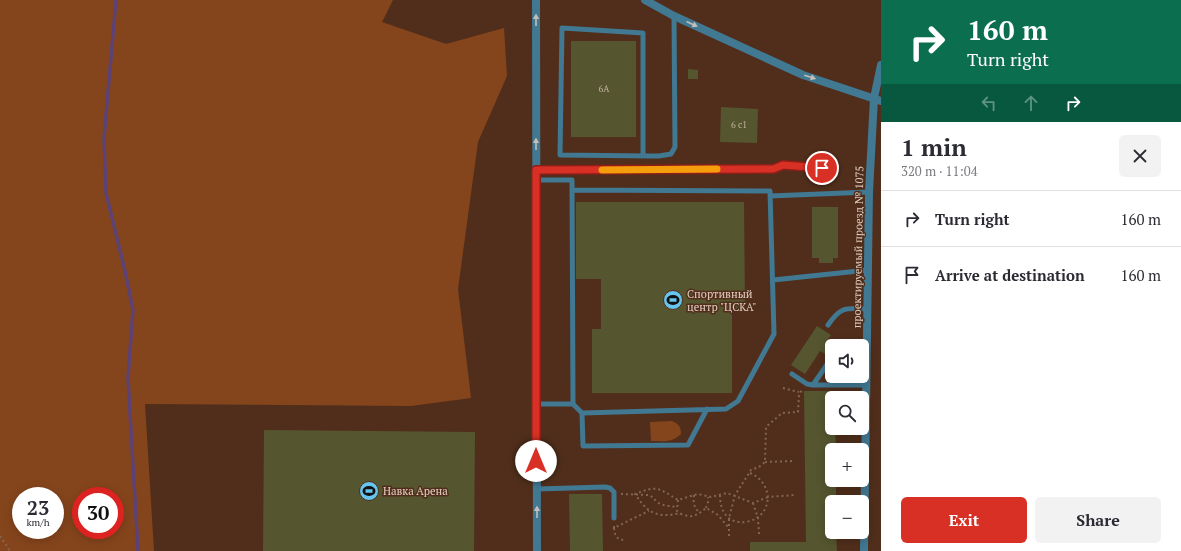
<!DOCTYPE html>
<html lang="en">
<head>
<meta charset="utf-8">
<style>
	:root { --surface:#fff; --page:#f2f2f3; --text:#2b2b33; --muted:#7c7c81; --line:#e1e1e2; --accent:#d93025 }
	body { margin:0; font-family:"PT Serif",serif; background:var(--page); color:var(--text); height:100vh; display:flex; flex-direction:column; font-size:15px; white-space:nowrap }
	* { box-sizing:border-box; margin:0 }
	p { font-size:13px; color:var(--muted) }
	.icon { flex:none; width:22px; height:22px; fill:none; stroke:currentColor; stroke-width:2; stroke-linecap:round; stroke-linejoin:round }
	.map { position:relative; flex:1; overflow:hidden }
	.details { display:flex; flex-direction:column; background:var(--surface); width:300px }
	.details>* { flex:none }
	.guide { background:#0b6e4f; color:#fff; overflow:hidden }
	.tools { position:absolute; left:825px; top:339px; display:grid; gap:8px }
	.tools a { display:grid; place-items:center; width:44px; height:44px; border-radius:6px; background:var(--surface); box-shadow:0 2px 10px #0003; font-size:20px }
	.speed { position:absolute; left:12px; top:487px; display:flex; gap:8px; font-size:20px; font-weight:700; text-align:center }
	.speed>* { display:grid; place-content:center; width:52px; height:52px; border-radius:50%; background:var(--surface); box-shadow:0 2px 10px #0003; line-height:1 }
	.speed small { font-size:10px; font-weight:400 }
	.speed .limit { border:6px solid #d22; background:#fff; color:#111 }
	.pin { position:absolute; display:grid; place-items:center; width:34px; height:34px; color:#fff; margin:-17px; border:2px solid #fff; border-radius:50%; box-shadow:0 1px 4px #0007 }
	.me { position:absolute; width:44px; margin:-22px; rotate:0deg; stroke-linejoin:round; filter:drop-shadow(0 0 3px #0008) }
	.turn { display:flex; align-items:center; gap:14px; height:84px; padding:0 20px; font-size:18px }
	.turn .icon { width:52px; height:52px; stroke-width:2.5 }
	.turn b { display:block; font-size:28px; line-height:34px }
	.lanes { display:flex; align-items:center; height:38px; padding:0 20px; background:#0003; justify-content:center; gap:20px; direction:ltr }
	.lanes .off { opacity:.35 }
	.round { display:grid; place-items:center; flex:none; width:42px; height:42px; border-radius:6px; background:var(--page) }
	.overview { display:flex; align-items:center; justify-content:space-between; height:68px; padding:0 20px }
	h1 { font-size:24px; font-weight:700; line-height:30px }
	.button { display:flex; gap:8px; margin-top:auto; padding:8px 20px }
	.button a { flex:1; height:46px; border-radius:6px; background:var(--accent); color:#fff; font-size:16px; font-weight:700; line-height:46px; text-align:center }
	.button a+a { background:var(--page); color:var(--text) }
	ul { padding:0; list-style:none }
	li { display:flex; align-items:center; gap:12px; height:56px; padding:0 20px; border-top:1px solid var(--line) }
	li div { flex:1 }
	li b { display:block; font-size:15px }
	li em { font-style:normal }
	main { display:flex; flex:1; min-height:0 }
	.map>svg:first-child { display:block }
	.green { fill:#85451c; fill-rule:evenodd }
	.lines { fill:none; stroke-linecap:round; stroke-linejoin:round }
	.stream { stroke:#5d4276; stroke-width:3.5 }
	.building { fill:#55562f }
	.path { stroke:#836554; stroke-width:2; stroke-dasharray:2 3; stroke-linecap:butt }
	.service { stroke:#417892; stroke-width:5 }
	.minor { stroke:#417892; stroke-width:8 }
	.oneway { fill:#c3beb9 }
	.route-casing { stroke:#8d1f18; stroke-width:10 }
	.route { stroke:#d93025; stroke-width:7 }
	.slow { stroke:#f59e0b; stroke-width:7 }
	.labels { text-anchor:middle; stroke-width:3; stroke-linejoin:round; paint-order:stroke }
	.number-label { font-size:9px; fill:#c0b19e }
	.street-label { font-size:11px; fill:#e4cfc3; stroke:#502e1b }
	.poi-label { font-size:11px; fill:#e4cfc3; stroke:#502e1b; text-anchor:start }
</style>
</head>
<body>
<main>
<div class="map">
<svg width="881" height="551" viewBox="0 0 881 551">
	<rect width="100%" height="100%" fill="#502e1b"/>
	<path class="green" d="M0,0H393L382,22L446,44L504,28L507,76L478,142L458,289L471,398L411,406L145,404L154,551H0ZM21,496H55V530H21ZM81,496H115V530H81Z
		M672,421C679,424 681,427 681,434C672,443 663,441 651,441L650,422Z"/>
	<g class="lines">
		<path class="stream" d="M116,0L104,138L106,193L125,271L133,310L128,378L138,551"/>
	</g>
	<path class="building" d="M571,41H636V137H571Z
		M688,69L698,70V79H688Z
		M721,107L758,109L757,143L720,142Z
		M576,202H744L745,309L732,310V393H592V329H601V279H576Z
		M812,207H838V258H833V263H819V258H812Z
		M817,326L831,335L828,339L837,344L836,346H832V352L829,356L820,351L805,374L791,365Z
		M804,391H832V428H835L836,450H832V480H836V502H832V532H836L837,551H750V542H806Z
		M264,430L475,432L474,551H263Z
		M569,494H602L603,551H570Z"/>
	<g class="lines">
		<path class="path" d="M783,388L799,392
			M765,462L795,461
			M750,473C761,478 766,485 768,497L795,495
			M621,494L649,495C653,497 654,499 657,502C662,506 670,506 677,507
			M694,495C693,503 694,508 700,513
			M720,495C720,511 727,524 746,522C760,519 767,511 768,497L753,503L727,493L711,497L698,494L694,495L678,500C658,488 658,485 635,494C644,507 651,516 668,515C672,515 677,513 681,514C681,514 686,515 687,516C695,517 700,513 706,508L718,515L729,528
			M678,500L677,511L681,514
			M753,503L758,518L759,534
			M706,508L708,502V497
			M614,526V528L632,519L649,511
			M614,528C615,537 617,540 626,540
			M0,536L10,551
			M729,536V518L735,495L751,470L759,467L765,462L766,427L782,413L798,412L799,395L802,390"/>
		<path class="service" d="M643,156V33L562,28L560,155L651,156H659L671,154L675,147L674,16
			M536,170L773,169L783,165L835,169
			M536,180H572L573,404H536
			M572,190L770,191L774,334L738,401L726,409L582,413L573,404
			M770,196L869,192
			M773,280L868,270
			M828,325C841,306 846,308 867,309
			M792,374L807,384L813,385H866
			M813,385L828,363
			M582,413L583,446L688,445L707,409
			M537,489L605,487L610,488L614,492V518"/>
		<path class="minor" d="M536,0L537,551
			M645,0L674,16L803,75L881,101
			M864,551L869,192L874,98L881,65"/>
	</g>
	<defs><path id="oneway-solid" d="M-6-.8H1V-3.2L6.5 0L1 3.2V.8H-6Z"/></defs>
	<g class="oneway">
		<use href="#oneway-solid" transform="translate(536 20) rotate(-90)"/>
		<use href="#oneway-solid" transform="translate(692 24) rotate(25)"/>
		<use href="#oneway-solid" transform="translate(810 77) rotate(18)"/>
		<use href="#oneway-solid" transform="translate(536 144) rotate(-90)"/>
		<use href="#oneway-solid" transform="translate(537 512) rotate(-90)"/>
	</g>
	<g class="lines">
		<defs>
			<path id="route" d="M536,461V170L773,169L783,165L822,168"/>
		</defs>
		<use href="#route" class="route-casing"/>
		<use href="#route" class="route"/>
		<path class="slow" d="M602,170L717,169"/>
	</g>
	<defs>
		<symbol id="stadium-disc" viewBox="-11 -11 22 22"><circle r="9.5" fill="#67c4ef" stroke="#502e1b"/><path d="M0-5a6.5 5 0 1 0 0 10a6.5 5 0 1 0 0-10ZM-3.5-1.8h7v3.6h-7Z" fill="#111"/></symbol>
	</defs>
	<g fill-rule="evenodd">
		<use href="#stadium-disc" x="662" y="289" width="22" height="22"/>
		<use href="#stadium-disc" x="358" y="480" width="22" height="22"/>
	</g>
	<g class="labels">
		<g class="number-label">
			<text x="604" y="92">6А</text>
			<text x="739" y="128">6 с1</text>
		</g>
		<g class="street-label">
			<text transform="translate(858 247) rotate(-89)" y="4">проектируемый проезд № 1075</text>
		</g>
		<g class="poi-label">
			<text x="687" y="298">Спортивный<tspan x="687" dy="13">центр "ЦСКА"</tspan></text>
			<text x="383" y="495">Навка Арена</text>
		</g>
	</g>
</svg>
<div class="tools">
<a><svg class="icon" aria-label="sound" viewBox="0 0 24 24"><path d="M4 9h4l5-4v14l-5-4H4zM17 9q2 3 0 6"/></svg></a>
<a><svg class="icon" aria-label="search" viewBox="0 0 24 24"><circle cx="10" cy="10" r="6"/><path d="M15 15l6 6"/></svg></a>
<a>+</a>
<a>−</a>
</div>
<div class="speed"><div>23<small>km/h</small></div><div class="limit">30</div></div>
<div class="pin" style="left:822px;top:168px;background:#d93025"><svg class="icon" aria-label="arrive" viewBox="0 0 24 24"><path d="M6 21V4h12l-3 4 3 4H6"/></svg></div>
<svg class="me" style="left:536px;top:461px" viewBox="-20 -20 40 40"><circle r="19" fill="#fff"/><path d="M0-13L10 11 0 6-10 11z" fill="#d93025"/></svg>
</div>
<section class="details">
<div class="guide">
<div class="turn"><svg class="icon" aria-label="right" viewBox="0 0 24 24"><path d="M7 20v-9h11M14 6l5 5-5 5"/></svg><div><b>160 m</b>Turn right</div></div>
<div class="lanes"><svg class="icon off" aria-label="left" viewBox="0 0 24 24"><path d="M17 20v-9H6M10 6l-5 5 5 5"/></svg><svg class="icon off" aria-label="ahead" viewBox="0 0 24 24"><path d="M12 20V5M6 11l6-6 6 6"/></svg><svg class="icon" aria-label="right" viewBox="0 0 24 24"><path d="M7 20v-9h11M14 6l5 5-5 5"/></svg></div>
</div>
<div class="overview"><div><h1>1 min</h1><p>320 m · 11:04</p></div><a class="round"><svg class="icon" aria-label="close" viewBox="0 0 24 24"><path d="M6 6l12 12M18 6L6 18"/></svg></a></div>
<ul>
<li><svg class="icon" aria-label="right" viewBox="0 0 24 24"><path d="M7 20v-9h11M14 6l5 5-5 5"/></svg><div><b>Turn right</b></div><em>160 m</em></li>
<li><svg class="icon" aria-label="arrive" viewBox="0 0 24 24"><path d="M6 21V4h12l-3 4 3 4H6"/></svg><div><b>Arrive at destination</b></div><em>160 m</em></li>
</ul>
<div class="button"><a>Exit</a><a>Share</a></div>
</section>
</main>
</body>
</html>
